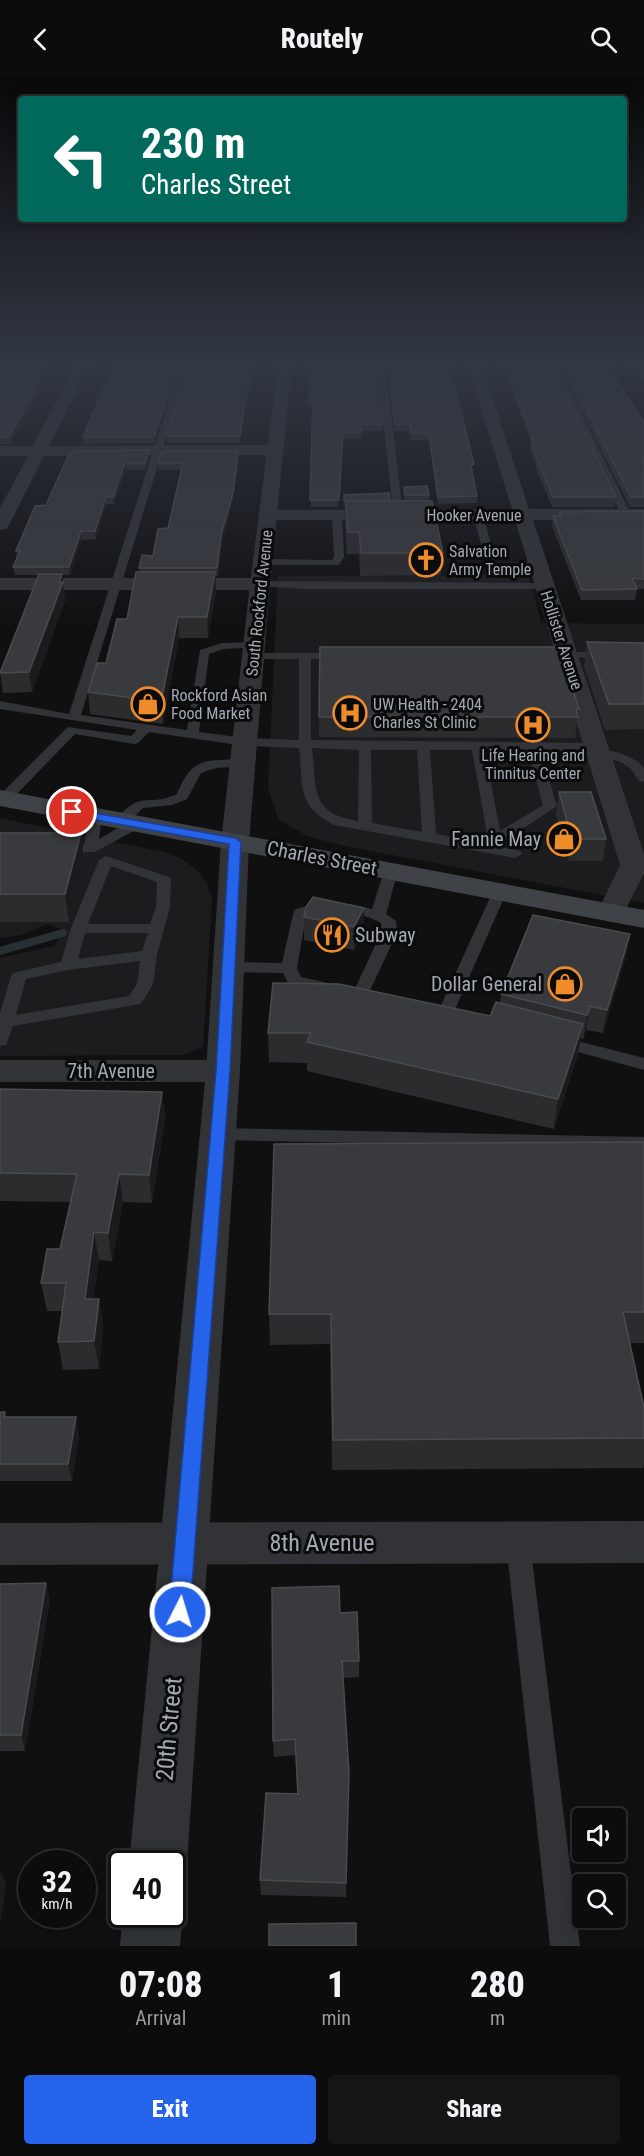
<!DOCTYPE html>
<html lang="en">
<head>
<meta charset="utf-8">
<style>
	:root { --surface:#0c0c0d; --page:#151516; --text:#f1f3f6; --muted:#9a9b9d; --line:#2c2c2e; --accent:#2563eb }
	body { margin:0; font-family:"Roboto Condensed",sans-serif; background:var(--page); color:var(--text); height:100vh; display:flex; flex-direction:column; font-size:22px; white-space:nowrap }
	* { box-sizing:border-box; margin:0 }
	p { font-size:20px; color:var(--muted) }
	.icon { flex:none; width:33px; height:33px; fill:none; stroke:currentColor; stroke-width:2; stroke-linecap:round; stroke-linejoin:round }
	.map { position:relative; height:1868px; overflow:hidden }
	.side { display:flex; flex-direction:column; background:var(--surface); flex:1 }
	.side>* { flex:none }
	.hud { position:absolute; left:18px; top:18px; width:609px; height:126px; border-radius:6px; box-shadow:0 3px 15px #0003,0 0 0 2px var(--line); background:#00695c; color:#fff; overflow:hidden }
	.controls { position:absolute; left:572px; top:1730px; display:grid; gap:12px }
	.controls a { display:grid; place-items:center; width:54px; height:54px; border-radius:6px; background:var(--surface); box-shadow:0 3px 15px #0003,0 0 0 2px var(--line); font-size:30px }
	.speed { position:absolute; left:18px; top:1772px; display:flex; gap:12px; font-size:30px; font-weight:700; text-align:center }
	.speed>* { display:grid; place-content:center; width:78px; height:78px; border-radius:50%; background:var(--surface); box-shadow:0 3px 15px #0003,0 0 0 2px var(--line); line-height:1 }
	.speed small { font-size:15px; font-weight:400 }
	.speed .limit { border:3px solid #111; border-radius:9px; background:#fff; color:#111 }
	.pin { position:absolute; display:grid; place-items:center; width:51px; height:51px; color:#fff; margin:-26px; border:3px solid #fff; border-radius:50%; box-shadow:0 2px 6px #0007 }
	.me { position:absolute; width:66px; margin:-33px; rotate:5deg; stroke-linejoin:round; filter:drop-shadow(0 0 4px #0008) }
	.turn { display:flex; align-items:center; gap:21px; height:126px; padding:0 24px; font-size:27px }
	.turn .icon { width:78px; height:78px; stroke-width:2.5 }
	.turn b { display:block; font-size:42px; line-height:51px }
	.eta { display:flex; justify-content:space-evenly; align-items:center; height:102px; text-align:center }
	.eta b { font-size:36px; font-weight:800; line-height:42px }
	.action { display:flex; gap:12px; margin-top:auto; padding:12px 24px }
	.action a { flex:1; height:69px; border-radius:6px; background:var(--accent); color:#fff; font-size:24px; font-weight:800; line-height:69px; text-align:center }
	.action a+a { background:var(--page); color:var(--text) }
	header { display:flex; justify-content:space-between; align-items:center; height:78px; padding:0 24px; background:var(--surface); font-size:27px; font-weight:800 }
	.map>svg:first-child { display:block }
	.built { fill:#1c1c1e }
	.lines { fill:none; stroke-linecap:round; stroke-linejoin:round }
	.stream { stroke:#273134; stroke-width:8 }
	.service { fill:#313336; fill-rule:evenodd }
	.minor { fill:#313336; fill-rule:evenodd }
	.tertiary { fill:#313336; fill-rule:evenodd }
	.secondary { fill:#3f4246; fill-rule:evenodd }
	.wall { fill:#2c2c2f }
	.shaded-wall { fill:#1b1b1d }
	.building { fill:#383a3d; stroke:#494b4f; stroke-width:1.5 }
	.route { fill:#2563eb; stroke:#184099; stroke-width:1.5 }
	.labels { text-anchor:middle; stroke-width:6; stroke-linejoin:round; paint-order:stroke }
	.far-street-label { font-size:16px; fill:#a1a9b2; stroke:#0b0b0c }
	.far-poi-label { font-size:16px; fill:#a1a9b2; stroke:#0b0b0c; text-anchor:start }
	.poi-label { font-size:20px; fill:#a1a9b2; stroke:#0b0b0c; text-anchor:end }
	.street-label { font-size:20px; fill:#a1a9b2; stroke:#0b0b0c }
	.near-street-label { font-size:24px; fill:#a1a9b2; stroke:#0b0b0c }
</style>
</head>
<body>
<header><svg class="icon" aria-label="back" viewBox="0 0 24 24"><path d="M15 5l-7 7 7 7"/></svg>Routely<svg class="icon" aria-label="search" viewBox="0 0 24 24"><circle cx="10" cy="10" r="6"/><path d="M15 15l6 6"/></svg></header>
<div class="map">
<svg width="644" height="1868" viewBox="0 0 644 1868">
	<rect width="100%" height="100%" fill="#101011"/>
	<path class="built" d="M528,497L541,545L644,546V825L345,768L307,758L278,741L268,710L278,498Z
		M0,740L165,774L180,780L197,792L207,805L212,820L203,969L182,977L0,978V880L55,868L61,851L46,846L22,857L0,860Z"/>
	<g class="lines">
		<path class="stream" d="M0,873L63,855"/>
		<path class="service" d="M181,286H189L81,637L187,652L200,572L222,565L255,564L259,565V569L223,571L209,576L199,654L245,660L299,662V581H254L248,578L254,575H340L346,578L344,580L311,581V662L596,665L600,666L601,671C617,674 633,677 644,690V704L639,703L631,691L621,684L594,677L593,673H541L557,728L497,768L520,773L522,776L515,780L334,747C295,726 304,709 299,670L245,668L149,654L138,665L134,666L75,656L9,724H0V717L68,649L131,658L137,652L0,631V623L69,636ZM312,670L359,672L358,743C309,735 317,711 312,670ZM371,672H417L422,754L372,745ZM430,672H472L488,761L483,764L436,756ZM485,672H528L543,727L500,753Z
			M378,286H385L403,437L398,440L393,437Z
			M550,286H557L631,436L629,438L621,436Z
			M337,434L342,437L344,479L339,487H263L258,484L263,481L332,482L334,479L332,437Z
			M478,434L483,437L496,485L539,484L544,487L543,489L488,490L473,437Z
			M260,503L545,505L550,508L545,511H305L256,508L255,506Z
			M555,574H644V580L551,579V575Z
			M243,681L249,685L248,688L216,690L201,695L187,721L172,727L143,730L128,745L136,742L141,743L143,746L141,749L95,774L60,776L53,772L60,768L84,767L90,736H100L102,739L99,761L125,746H117L115,743C141,710 148,730 177,716C192,678 206,683 243,681Z
			M106,778L169,799L171,802L170,829L157,877L153,906L141,926L13,948L6,967L0,968V935L11,898L13,895L61,884L71,850L99,782ZM111,788L157,804L156,829L150,846H88ZM85,855H148L142,873L78,881ZM140,883L137,906L129,918L16,937L26,901L68,892Z
			M391,789L398,793L386,836L396,843L397,855L366,921H354L352,917L381,855V845C360,834 328,829 306,838L297,890L301,899L337,907L339,911L337,915L331,916L288,905L283,895L228,894L220,889L228,884L282,885L294,832C320,822 345,824 372,831L384,793Z
			M500,809L507,813L453,936L451,940H439L437,936L493,813Z
			M558,958L644,980V992L552,967L550,963L552,959Z
			M218,1050L644,1059V1071L218,1062L212,1061L209,1056L212,1051Z
			M518,1454L527,1457L530,1465L580,1868H550L506,1465L509,1457Z"/>
		<path class="minor" d="M76,286H90L49,368L274,367L282,372L274,377L44,378L9,447L6,451L0,452V430L28,378H0V368H33Z
			M467,286H481L529,431H644V441L533,442L644,776V795L621,841L611,844L601,841L597,835L620,787L515,442H268L262,441L259,437L262,433L268,432L512,431Z
			M629,286H643L644,302L639,301Z
			M0,500H260L267,502L270,506L267,510L260,512H0Z
			M0,982H223L235,985L240,993L235,1001L223,1004H0Z
			M644,1443V1485L0,1487V1445Z"/>
		<path class="tertiary" d="M278,286H292L270,506L249,764L240,993L187,1785L178,1805L172,1808V1785H129L206,993L221,764L250,506Z
			M172,1814L183,1836L180,1868H120L123,1836H172Z"/>
		<path class="secondary" d="M0,712L644,832V850L0,728Z"/>
	</g>
	<path class="wall" d="M0,286L42,302L36,319L10,366H0Z
		M181,286L154,365L83,366V359Z
		M189,286H254L244,336L240,365H167V358Z
		M311,286L383,346L382,353H361V361H343L338,429H311L312,329H309V322Z
		M387,286H449L473,393L472,394L477,418V425L438,426L429,362H411L410,353H395Z
		M501,286H552L616,419L615,429H552L537,393L530,370L531,364Z
		M558,286H608L618,305L644,344V429H630Z
		M238,373L239,379L233,422L222,464L218,498H215L216,514L208,560H179L163,646L90,636L88,614L106,585L127,541L140,494L139,490L153,478L168,450L182,392H159L158,385Z
		M69,376L149,380L145,392H126L114,426H106L96,461L81,462L70,497H62L65,523L32,614L3,615L0,594L39,497H15L13,489L17,481L16,473L46,427Z
		M404,409L429,417V423L443,475L441,497L360,498L359,476H347L345,444V429H344V417L390,423H404Z
		M644,433V511H637L635,522H581L552,448L553,438H559V434Z
		M587,564L644,565V651L605,652L584,588Z
		M320,569L579,631L575,660L319,659Z
		M559,714L606,761L603,783H569L556,736Z
		M0,755H81L84,782L69,844H0Z
		M364,830V853L354,872L304,862V839Z
		M626,879L603,955L586,952L583,961L581,960L578,976L554,1051L307,993V985L269,984L268,955L490,938L500,925L501,916Z
		M0,1011L162,1014L165,1041L152,1125L123,1124L112,1183L99,1182L93,1221H99L103,1249L99,1291L63,1292L58,1264L62,1233H47L41,1205L60,1171L70,1124L0,1123Z
		M644,1064V1265H630L644,1330V1386L643,1390L332,1392L330,1266L270,1267L269,1236Z
		M0,1334H5L6,1339L79,1357L72,1403H0Z
		M0,1506L50,1522L25,1673H0Z
		M340,1535L359,1583V1599L343,1600L349,1695L346,1819L261,1817L260,1802L297,1716L296,1677L274,1679L273,1663Z"/>
	<path class="shaded-wall" d="M46,286H50L42,302L36,319L10,366L9,359Z
		M179,286H181L154,365V359Z
		M253,286H254L244,336L240,365V358L244,329Z
		M149,372V380L145,392V385Z
		M238,373L239,379L233,422L222,464L218,498L217,490L221,457Z
		M125,385L126,392L114,426L113,419Z
		M106,419V426L96,461L95,453Z
		M81,453V462L70,497L69,489Z
		M215,494L216,514L208,560L207,539Z
		M62,496L65,523L32,614L29,594Z
		M178,539L179,560L163,646L161,624Z
		M81,755L84,782L69,844L65,816Z
		M364,830V853L354,872V849Z
		M630,856L626,879L603,955L607,932Z
		M590,928L586,952L583,961L587,937Z
		M583,946L578,976L554,1051L558,1021Z
		M162,1014L165,1041L152,1125L149,1097Z
		M119,1096L123,1124L112,1183L108,1155Z
		M94,1154L99,1182L89,1249L85,1221Z
		M99,1221L103,1249L99,1291L94,1263Z
		M76,1339L79,1357L72,1403L68,1386Z
		M46,1505L50,1522L25,1673L21,1657Z
		M0,1791L6,1806L0,1848Z"/>
	<path class="building" d="M0,286H46L41,296L35,312L9,359H0Z
		M114,286H179L154,359H83Z
		M189,286H253L244,329L240,358H167Z
		M311,286H376L383,346H360L361,354H343L339,422H310L313,322H309Z
		M388,286H449L474,386L471,388L477,418L438,419L429,355H411L410,346H395Z
		M505,286H552L616,419H553L538,384L531,361H533Z
		M563,286H608L618,305L644,344V419H631Z
		M149,372L145,385H125L113,419H106L95,453H81L69,489H13L20,473H16L35,428L46,427L69,376L76,373Z
		M162,373H238L233,415L221,457L217,490H139L142,477L153,478L158,451L168,450L183,385H158Z
		M427,408L429,417H405L404,409Z
		M389,415L390,423H344V417Z
		M346,423H432L443,475H361L359,454H348Z
		M644,433V501L632,500L637,511L582,512L553,438H561L559,434Z
		M136,494H215L207,539H178L161,624L88,614L97,585H106L117,541H127Z
		M39,496H62L59,504H63L29,594L0,595Z
		M587,564L644,565V626H609Z
		M320,569H560L579,631H576L578,639H319Z
		M559,714H591L606,761H572Z
		M0,755H81L65,816H0Z
		M313,819L364,830L354,849L304,839L306,829Z
		M533,837L630,856L607,932L590,928L587,937L501,916Z
		M273,905L339,906L490,938L496,924L583,946L558,1021L307,964L311,955H268Z
		M0,1011L162,1014L149,1097L119,1096L108,1155L94,1154L85,1221H99L94,1263L58,1264L66,1205H41L47,1171H60L77,1096L0,1095Z
		M644,1064V1234H623L644,1330V1360L333,1362L331,1236H269L274,1066Z
		M0,1334H5L4,1339H76L68,1386H0Z
		M46,1505L21,1657H0V1506Z
		M339,1508L340,1535L357,1534L359,1583H342L349,1695L346,1805L260,1802L266,1715L298,1716L295,1661L273,1663L272,1510Z
		M356,1845V1868H269V1846Z"/>
	<linearGradient id="sky" x2="0" y2="1"><stop stop-color="#090909"/><stop offset="0.52" stop-color="#313743"/><stop offset="1" stop-color="#313743" stop-opacity="0"/></linearGradient>
	<rect width="644" height="547" fill="url(#sky)"/>
	<path class="route" d="M72,731L235,760L241,764L230,993L190,1534L187,1541L180,1544L172,1541L169,1534L216,993L229,766L68,737L67,734Z"/>
	<defs>
		<symbol id="church-ring" viewBox="-11 -11 22 22"><circle r="9.5" fill="#0b0b0c" stroke="#ee8c2c" stroke-width="1.5"/><path d="M-1.2-6h2.4v3.5h3.3v2.4h-3.3V6h-2.4V-.1h-3.3v-2.4h3.3Z" fill="#ee8c2c"/></symbol>
		<symbol id="shop-ring" viewBox="-11 -11 22 22"><circle r="9.5" fill="#0b0b0c" stroke="#ee8c2c" stroke-width="1.5"/><path d="M-5-2.5h2.3a2.7 3.5 0 0 1 5.4 0H5L5.5 6h-11ZM-1.5-2.5h3a1.5 2.3 0 0 0-3 0Z" fill="#ee8c2c"/></symbol>
		<symbol id="hospital-ring" viewBox="-11 -11 22 22"><circle r="9.5" fill="#0b0b0c" stroke="#ee8c2c" stroke-width="1.5"/><path d="M-5-5h3v3.5h4V-5h3V5h-3V1.5h-4V5h-3Z" fill="#ee8c2c"/></symbol>
		<symbol id="restaurant-ring" viewBox="-11 -11 22 22"><circle r="9.5" fill="#0b0b0c" stroke="#ee8c2c" stroke-width="1.5"/><path d="M-5-6h1v4h1v-4h1v4h1v-4h1v5L-1.5 .5V6h-2V.5L-5-1ZM5-6V6H3V1.5H1.5Q1.5-4 5-6Z" fill="#ee8c2c"/></symbol>
	</defs>
	<g fill-rule="evenodd">
		<use href="#church-ring" x="407" y="463" width="38" height="38"/>
		<use href="#shop-ring" x="129" y="607" width="38" height="38"/>
		<use href="#hospital-ring" x="331" y="616" width="38" height="38"/>
		<use href="#hospital-ring" x="514" y="628" width="38" height="38"/>
		<use href="#shop-ring" x="545" y="742" width="38" height="38"/>
		<use href="#restaurant-ring" x="313" y="838" width="38" height="38"/>
		<use href="#shop-ring" x="546" y="887" width="38" height="38"/>
	</g>
	<g class="labels">
		<g class="far-street-label">
			<text x="474" y="443">Hooker Avenue</text>
			<text transform="translate(259 525) rotate(-84)" y="6">South Rockford Avenue</text>
			<text transform="translate(562 562) rotate(72)" y="6">Hollister Avenue</text>
		</g>
		<g class="far-poi-label">
			<text x="449" y="479">Salvation<tspan x="449" dy="18">Army Temple</tspan></text>
			<text x="171" y="623">Rockford Asian<tspan x="171" dy="18">Food Market</tspan></text>
			<text x="373" y="632">UW Health - 2404<tspan x="373" dy="18">Charles St Clinic</tspan></text>
			<text x="533" y="683" text-anchor="middle">Life Hearing and<tspan x="533" dy="18">Tinnitus Center</tspan></text>
		</g>
		<g class="poi-label">
			<text x="541" y="768">Fannie May</text>
			<text x="355" y="864" text-anchor="start">Subway</text>
			<text x="542" y="913">Dollar General</text>
		</g>
		<g class="street-label">
			<text transform="translate(322 780) rotate(11)" y="7">Charles Street</text>
			<text x="111" y="1000">7th Avenue</text>
		</g>
		<g class="near-street-label">
			<text x="322" y="1473">8th Avenue</text>
			<text transform="translate(169 1651) rotate(-85)" y="8">20th Street</text>
		</g>
	</g>
</svg>
<div class="controls">
<a><svg class="icon" aria-label="sound" viewBox="0 0 24 24"><path d="M4 9h4l5-4v14l-5-4H4zM17 9q2 3 0 6"/></svg></a>
<a><svg class="icon" aria-label="search" viewBox="0 0 24 24"><circle cx="10" cy="10" r="6"/><path d="M15 15l6 6"/></svg></a>
</div>
<div class="speed"><div>32<small>km/h</small></div><div class="limit">40</div></div>
<div class="pin" style="left:72px;top:734px;background:#d93025"><svg class="icon" aria-label="arrive" viewBox="0 0 24 24"><path d="M6 21V4h12l-3 4 3 4H6"/></svg></div>
<svg class="me" style="left:180px;top:1534px" viewBox="-20 -20 40 40"><circle r="17" fill="#2563eb" stroke="#fff" stroke-width="3"/><path d="M0-11L8 9 0 5-8 9z" fill="#fff"/></svg>
<div class="hud">
<div class="turn"><svg class="icon" aria-label="left" viewBox="0 0 24 24"><path d="M17 20v-9H6M10 6l-5 5 5 5"/></svg><div><b>230 m</b>Charles Street</div></div>
</div>
</div>
<section class="side">
<div class="eta">
<div><b>07:08</b><p>Arrival</p></div>
<div><b>1</b><p>min</p></div>
<div><b>280</b><p>m</p></div>
</div>
<div class="action"><a>Exit</a><a>Share</a></div>
</section>
</body>
</html>
